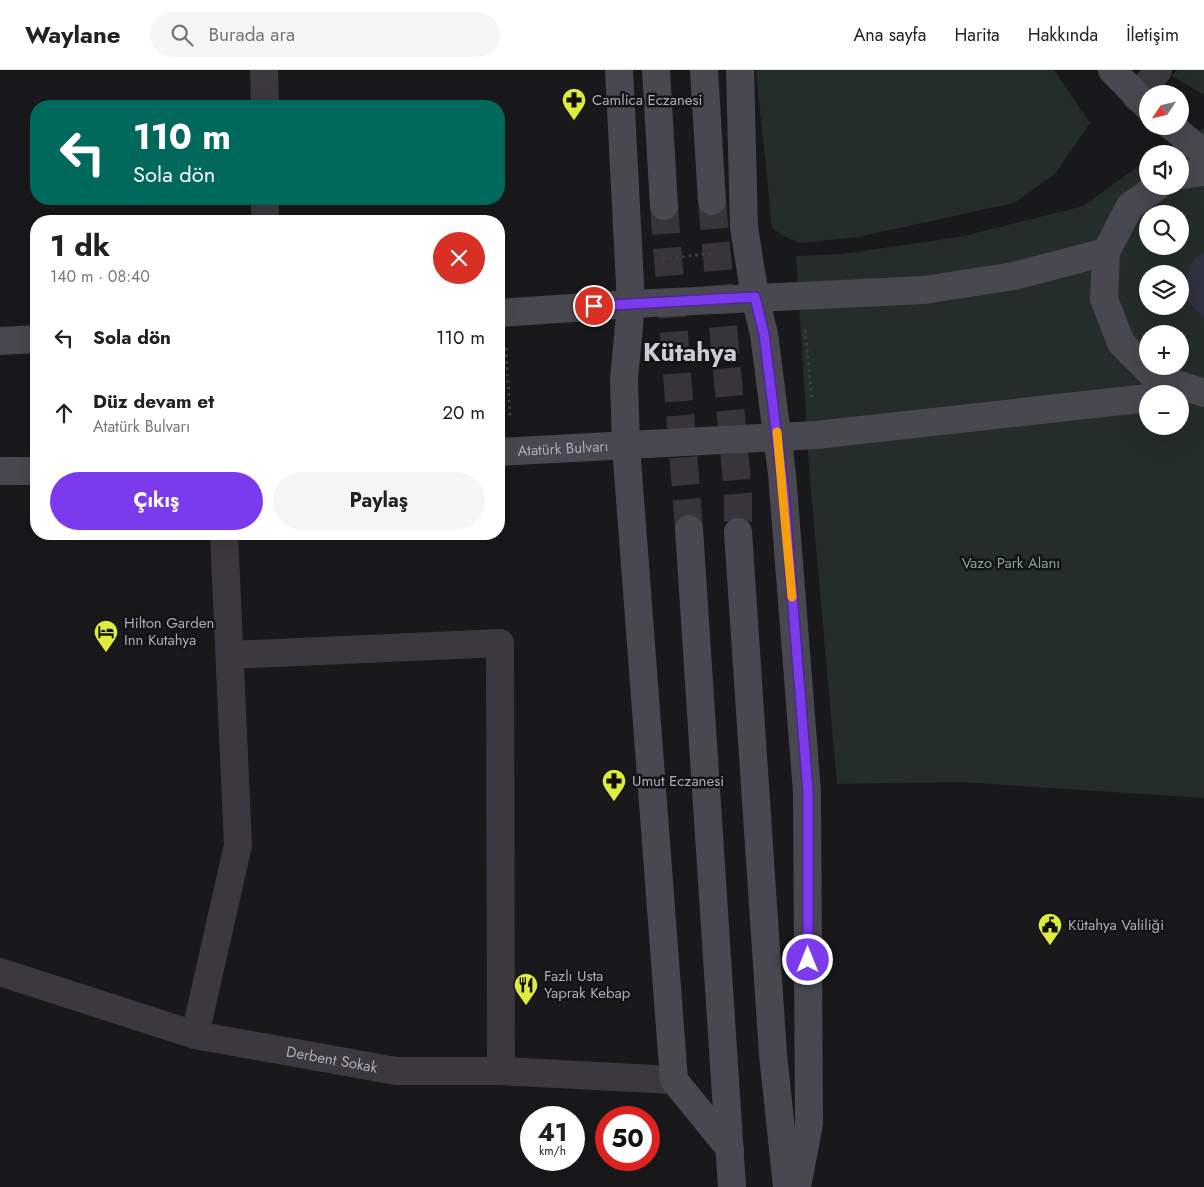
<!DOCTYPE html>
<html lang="tr">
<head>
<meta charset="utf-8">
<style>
	:root { --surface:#fff; --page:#f6f6f6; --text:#222; --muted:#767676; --line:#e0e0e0; --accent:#7c3aed }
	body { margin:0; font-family:Jost,sans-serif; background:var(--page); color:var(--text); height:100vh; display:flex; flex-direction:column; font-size:19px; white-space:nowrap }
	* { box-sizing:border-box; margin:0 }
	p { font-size:16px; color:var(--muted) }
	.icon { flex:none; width:28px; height:28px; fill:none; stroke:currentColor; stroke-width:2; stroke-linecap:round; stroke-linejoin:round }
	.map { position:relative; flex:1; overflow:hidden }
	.side { position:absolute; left:30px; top:145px; width:475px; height:325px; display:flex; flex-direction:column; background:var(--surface); border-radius:20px; box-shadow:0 5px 20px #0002 }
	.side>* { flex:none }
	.hud { position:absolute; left:30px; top:30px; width:475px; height:105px; border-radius:20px; box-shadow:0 5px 20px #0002; background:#00695c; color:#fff; overflow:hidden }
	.needle { width:32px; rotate:235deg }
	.fabs { position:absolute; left:1139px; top:15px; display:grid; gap:10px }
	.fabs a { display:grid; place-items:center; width:50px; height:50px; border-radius:50%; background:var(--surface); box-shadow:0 5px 20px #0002; font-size:25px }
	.speed { position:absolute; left:520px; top:1036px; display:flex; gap:10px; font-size:25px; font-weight:700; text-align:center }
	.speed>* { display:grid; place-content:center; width:65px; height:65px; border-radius:50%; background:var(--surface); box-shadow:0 5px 20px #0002; line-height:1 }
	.speed small { font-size:12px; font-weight:400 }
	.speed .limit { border:8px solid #d22; background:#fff; color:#111 }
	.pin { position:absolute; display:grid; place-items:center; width:42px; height:42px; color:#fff; margin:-21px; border:2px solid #fff; border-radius:50%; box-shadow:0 1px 5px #0007 }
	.me { position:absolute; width:55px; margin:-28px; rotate:0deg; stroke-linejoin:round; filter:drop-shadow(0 0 4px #0008) }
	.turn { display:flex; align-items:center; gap:18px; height:105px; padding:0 20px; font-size:22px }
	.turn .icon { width:65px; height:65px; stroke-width:2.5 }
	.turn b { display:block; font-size:35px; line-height:42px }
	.round { display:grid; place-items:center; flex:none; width:52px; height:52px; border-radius:26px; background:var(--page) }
	.headline { display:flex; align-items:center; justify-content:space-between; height:85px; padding:0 20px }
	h1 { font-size:30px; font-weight:700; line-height:38px }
	.action { display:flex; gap:10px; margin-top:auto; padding:10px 20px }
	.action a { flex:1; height:58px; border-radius:30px; background:var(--accent); color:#fff; font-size:20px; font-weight:700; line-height:58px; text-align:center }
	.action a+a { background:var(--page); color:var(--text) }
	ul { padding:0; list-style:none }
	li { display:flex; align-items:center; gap:15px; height:75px; padding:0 20px }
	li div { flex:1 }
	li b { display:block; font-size:19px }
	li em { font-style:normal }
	header { display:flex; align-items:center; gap:30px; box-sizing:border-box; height:70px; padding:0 25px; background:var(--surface); border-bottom:1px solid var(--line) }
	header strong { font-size:24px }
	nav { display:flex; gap:28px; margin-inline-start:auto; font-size:18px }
	.search { width:350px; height:45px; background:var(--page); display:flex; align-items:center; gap:12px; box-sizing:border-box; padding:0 18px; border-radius:28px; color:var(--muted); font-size:19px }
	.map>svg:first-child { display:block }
	.green { fill:#242d29; fill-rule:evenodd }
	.water { fill:#2e313e }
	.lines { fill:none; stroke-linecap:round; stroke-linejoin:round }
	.secondary-tunnel { stroke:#37353a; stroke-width:28; stroke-dasharray:28 14; stroke-linecap:butt }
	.path { stroke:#403f46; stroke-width:3; stroke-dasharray:2.5 4; stroke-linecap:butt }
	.minor { stroke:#3b393f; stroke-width:28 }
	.secondary { stroke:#49474f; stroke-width:28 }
	.route-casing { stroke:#51269a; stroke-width:12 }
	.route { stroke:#7c3aed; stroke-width:9 }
	.slow { stroke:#f59e0b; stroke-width:9 }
	.labels { text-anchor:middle; stroke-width:5; stroke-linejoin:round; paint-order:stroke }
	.poi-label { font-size:15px; fill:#adabb9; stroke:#141315; text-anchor:start }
	.street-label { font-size:15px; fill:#adabb9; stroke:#141315 }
	.park-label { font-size:15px; fill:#83a492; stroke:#141315 }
	.town-label { font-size:25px; font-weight:bold; fill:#cdccd6; stroke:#141315 }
</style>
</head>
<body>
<header>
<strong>Waylane</strong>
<div class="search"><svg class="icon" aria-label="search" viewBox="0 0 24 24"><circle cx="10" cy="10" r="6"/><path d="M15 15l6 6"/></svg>Burada ara</div>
<nav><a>Ana sayfa</a><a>Harita</a><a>Hakkında</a><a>İletişim</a></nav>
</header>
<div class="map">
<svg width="1204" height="1117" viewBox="0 0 1204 1117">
	<rect width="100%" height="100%" fill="#19181a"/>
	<path class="green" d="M756,0H1054L1090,53L1055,104L1014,133L858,167L801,173L785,167L772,158Z
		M1177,0H1204V25L1172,6Z
		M1204,58V728L960,712L837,714L810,410L796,186L841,184L959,167L1083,136L1147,90L1148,116H1180V84H1159ZM1148,144H1180V176H1148ZM1148,204H1180V236H1148ZM1148,264H1180V296H1148ZM1148,324H1180V356H1148Z"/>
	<path class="water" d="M1204,181V247C1200,243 1193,238 1190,233C1181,217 1188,189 1204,181Z"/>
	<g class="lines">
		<path class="secondary-tunnel" d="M712,131L738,425V462
			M664,136L689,459"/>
		<path class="path" d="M663,189L714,183
			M805,260L812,331
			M506,278L510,346"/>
		<g class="minor">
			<path d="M264,0L265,36"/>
			<path d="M1137,28L1158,0"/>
			<path d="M265,129V151"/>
			<path d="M230,585L500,573L501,1001"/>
			<path id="s1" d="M0,902L195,965L396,1001H501L674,1010"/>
			<path d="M195,965L238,775L224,464"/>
		</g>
		<g class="secondary">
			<path d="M619,0L631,234L624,309L626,376L674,1010L730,1079"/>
			<path d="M656,0L664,136"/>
			<path d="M704,0L712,131"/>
			<path d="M740,0L744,157L755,227L764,264L782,404L807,722L809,1054L797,1117"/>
			<path d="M1112,0L1148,37"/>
			<path d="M1171,56L1204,83"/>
			<path d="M1180,105L1204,102"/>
			<path d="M1158,116L1130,136L1106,182L1104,229L1121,273L1155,307L1204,323"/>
			<path d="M499,243L631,234L924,220L1014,206L1106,182"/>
			<path d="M0,271L36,269"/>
			<path id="s2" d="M499,382L816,365L1148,328"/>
			<path d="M0,401H36"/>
			<path d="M689,459L732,1117"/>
			<path d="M738,462L773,984L787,1117"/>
		</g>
	</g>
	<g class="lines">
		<defs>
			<path id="route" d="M594,236L755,227L764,264L784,424L808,722V890"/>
		</defs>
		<use href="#route" class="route-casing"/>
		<use href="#route" class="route"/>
		<path class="slow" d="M777,362L792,527"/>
	</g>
	<defs>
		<symbol id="pharmacy-pin" viewBox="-11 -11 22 30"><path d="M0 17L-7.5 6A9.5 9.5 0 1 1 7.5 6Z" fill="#deec3f" stroke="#141315"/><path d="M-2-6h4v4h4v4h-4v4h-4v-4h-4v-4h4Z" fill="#111"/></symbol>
		<symbol id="hotel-pin" viewBox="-11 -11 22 30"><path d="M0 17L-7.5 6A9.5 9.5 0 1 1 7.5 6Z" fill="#deec3f" stroke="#141315"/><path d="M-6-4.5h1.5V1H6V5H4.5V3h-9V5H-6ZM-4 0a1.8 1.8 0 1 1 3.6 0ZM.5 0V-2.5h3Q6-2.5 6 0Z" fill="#111"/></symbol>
		<symbol id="civic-pin" viewBox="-11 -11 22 30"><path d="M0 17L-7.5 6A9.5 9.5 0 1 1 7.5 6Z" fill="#deec3f" stroke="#141315"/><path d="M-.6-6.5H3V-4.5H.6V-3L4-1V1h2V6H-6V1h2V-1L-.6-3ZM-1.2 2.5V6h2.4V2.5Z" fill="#111"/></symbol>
		<symbol id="restaurant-pin" viewBox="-11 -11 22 30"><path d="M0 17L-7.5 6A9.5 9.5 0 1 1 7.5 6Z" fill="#deec3f" stroke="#141315"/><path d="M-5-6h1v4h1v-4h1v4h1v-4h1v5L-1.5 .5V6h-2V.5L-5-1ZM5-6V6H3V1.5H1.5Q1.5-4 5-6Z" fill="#111"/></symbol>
	</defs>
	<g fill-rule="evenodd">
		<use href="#pharmacy-pin" x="560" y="16" width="28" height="38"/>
		<use href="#hotel-pin" x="92" y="548" width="28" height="38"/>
		<use href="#pharmacy-pin" x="600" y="697" width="28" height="38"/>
		<use href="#civic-pin" x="1036" y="841" width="28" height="38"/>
		<use href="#restaurant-pin" x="512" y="901" width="28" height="38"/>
	</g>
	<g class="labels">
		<g class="poi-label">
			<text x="592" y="35">Camlica Eczanesi</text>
			<text x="124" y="558">Hilton Garden<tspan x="124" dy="17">Inn Kutahya</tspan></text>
			<text x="632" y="716">Umut Eczanesi</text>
			<text x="1068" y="860">Kütahya Valiliği</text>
			<text x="544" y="911">Fazlı Usta<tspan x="544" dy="17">Yaprak Kebap</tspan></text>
		</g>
		<g class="street-label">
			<text dy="5" stroke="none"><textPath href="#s2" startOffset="64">Atatürk Bulvarı</textPath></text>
			<text dy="5" stroke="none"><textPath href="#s1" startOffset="344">Derbent Sokak</textPath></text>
		</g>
		<g class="park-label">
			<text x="1011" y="498">Vazo Park Alanı</text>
		</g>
		<g class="town-label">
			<text x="690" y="291">Kütahya</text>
		</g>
	</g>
</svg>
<div class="fabs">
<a><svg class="needle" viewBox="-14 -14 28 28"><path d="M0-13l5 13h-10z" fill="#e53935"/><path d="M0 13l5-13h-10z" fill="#767676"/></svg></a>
<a><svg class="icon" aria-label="sound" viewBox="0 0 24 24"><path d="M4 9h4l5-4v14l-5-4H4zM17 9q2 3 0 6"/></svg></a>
<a><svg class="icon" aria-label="search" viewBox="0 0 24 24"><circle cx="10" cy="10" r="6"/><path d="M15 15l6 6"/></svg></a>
<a><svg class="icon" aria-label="layers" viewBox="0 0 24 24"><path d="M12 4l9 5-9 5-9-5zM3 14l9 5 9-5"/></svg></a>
<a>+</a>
<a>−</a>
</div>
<div class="speed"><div>41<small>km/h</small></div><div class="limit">50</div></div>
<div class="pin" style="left:594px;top:236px;background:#d93025"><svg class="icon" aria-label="arrive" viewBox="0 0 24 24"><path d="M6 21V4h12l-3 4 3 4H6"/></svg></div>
<svg class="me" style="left:808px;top:890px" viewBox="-20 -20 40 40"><circle r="17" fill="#7c3aed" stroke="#fff" stroke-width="3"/><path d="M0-11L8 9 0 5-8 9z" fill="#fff"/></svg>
<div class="hud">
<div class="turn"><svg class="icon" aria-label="left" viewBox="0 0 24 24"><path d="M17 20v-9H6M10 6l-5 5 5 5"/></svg><div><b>110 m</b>Sola dön</div></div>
</div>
<section class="side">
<div class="headline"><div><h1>1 dk</h1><p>140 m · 08:40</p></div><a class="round" style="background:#d93025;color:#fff"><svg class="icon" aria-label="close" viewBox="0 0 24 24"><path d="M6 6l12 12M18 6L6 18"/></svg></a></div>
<ul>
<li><svg class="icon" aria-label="left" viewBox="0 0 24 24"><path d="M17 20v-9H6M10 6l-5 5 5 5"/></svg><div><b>Sola dön</b></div><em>110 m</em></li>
<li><svg class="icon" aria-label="ahead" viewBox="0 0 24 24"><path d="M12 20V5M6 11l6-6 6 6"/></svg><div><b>Düz devam et</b><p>Atatürk Bulvarı</p></div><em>20 m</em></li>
</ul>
<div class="action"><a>Çıkış</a><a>Paylaş</a></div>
</section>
</div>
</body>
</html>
